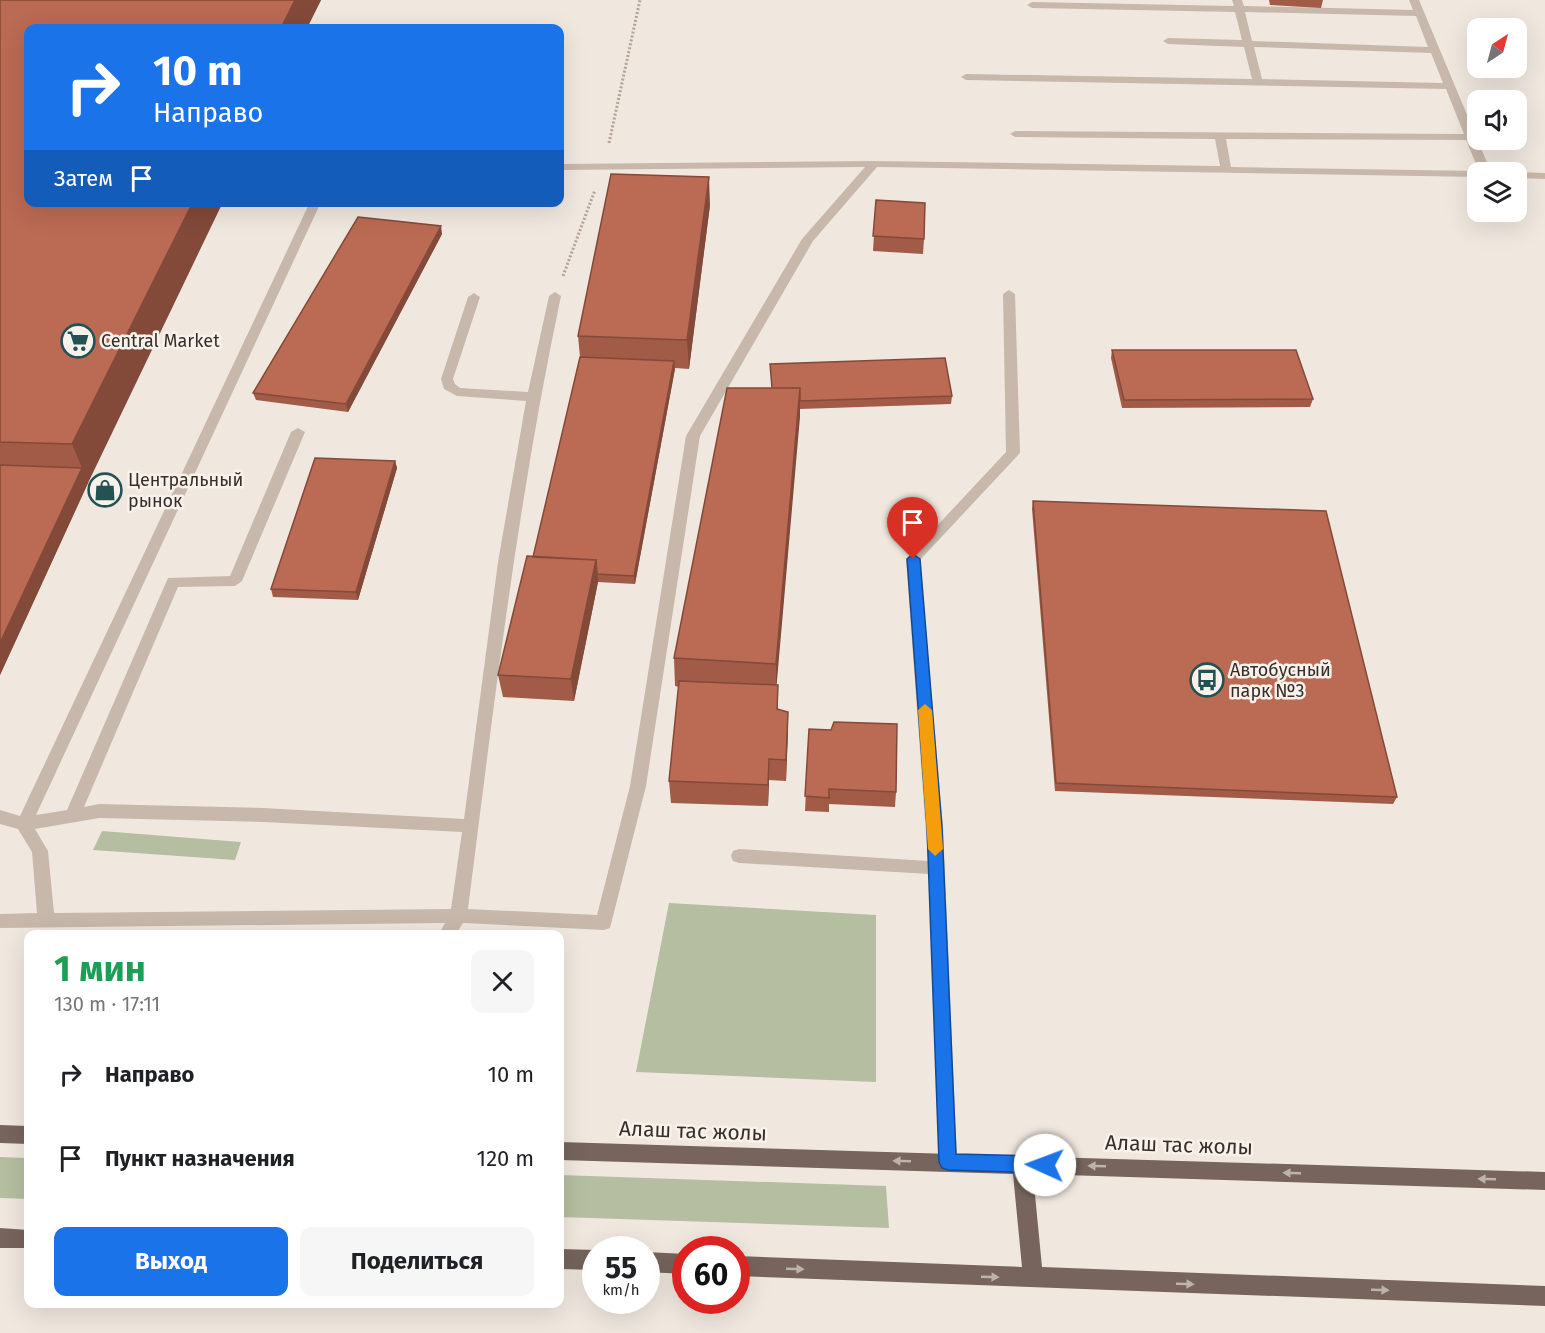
<!DOCTYPE html>
<html lang="ru">
<head>
<meta charset="utf-8">
<style>
	:root { --surface:#fff; --page:#f6f6f6; --text:#202124; --muted:#757577; --accent:#1a73e8 }
	body { margin:0; font-family:"Fira Sans",sans-serif; background:var(--page); color:var(--text); height:100vh; display:flex; flex-direction:column; font-size:22px; white-space:nowrap }
	* { box-sizing:border-box; margin:0 }
	p { font-size:20px; color:var(--muted) }
	.icon { flex:none; width:33px; height:33px; fill:none; stroke:currentColor; stroke-width:2; stroke-linecap:round; stroke-linejoin:round }
	.map { position:relative; flex:1; overflow:hidden }
	.panel { position:absolute; left:24px; top:930px; width:540px; height:378px; display:flex; flex-direction:column; background:var(--surface); border-radius:12px; box-shadow:0 6px 24px #0002 }
	.panel>* { flex:none }
	.top-card { position:absolute; left:24px; top:24px; width:540px; height:183px; border-radius:12px; box-shadow:0 6px 24px #0002; background:#1a73e8; color:#fff; overflow:hidden }
	.needle { width:39px; rotate:36deg }
	.controls { position:absolute; left:1467px; top:18px; display:grid; gap:12px }
	.controls a { display:grid; place-items:center; width:60px; height:60px; border-radius:12px; background:var(--surface); box-shadow:0 6px 24px #0002; font-size:30px }
	.speed { position:absolute; left:582px; top:1236px; display:flex; gap:12px; font-size:30px; font-weight:700; text-align:center }
	.speed>* { display:grid; place-content:center; width:78px; height:78px; border-radius:50%; background:var(--surface); box-shadow:0 6px 24px #0002; line-height:1 }
	.speed small { font-size:15px; font-weight:400 }
	.speed .limit { border:9px solid #d22; background:#fff; color:#111 }
	.pin { position:absolute; display:grid; place-items:center; width:51px; height:51px; color:#fff; margin:-62px -26px; border-radius:50% 50% 50% 0; rotate:-45deg; box-shadow:0 0 6px #0007 }
	.pin .icon { rotate:45deg }
	.me { position:absolute; width:66px; margin:-33px; rotate:272deg; stroke-linejoin:round; filter:drop-shadow(0 0 4px #0008) }
	.turn { display:flex; align-items:center; gap:21px; height:126px; padding:0 30px; font-size:27px }
	.turn .icon { width:78px; height:78px; stroke-width:2.5 }
	.turn b { display:block; font-size:42px; line-height:51px }
	.then { display:flex; align-items:center; height:57px; padding:0 30px; background:#0003; gap:12px; font-size:22px }
	.round { display:grid; place-items:center; flex:none; width:63px; height:63px; border-radius:12px; background:var(--page) }
	.summary { display:flex; align-items:center; justify-content:space-between; height:102px; padding:0 30px }
	h1 { font-size:36px; font-weight:700; line-height:45px; color:#1e9e55 }
	.button { display:flex; gap:12px; margin-top:auto; padding:12px 30px }
	.button a { flex:1; height:69px; border-radius:12px; background:var(--accent); color:#fff; font-size:24px; font-weight:700; line-height:69px; text-align:center }
	.button a+a { background:var(--page); color:var(--text) }
	ul { padding:0; list-style:none }
	li { display:flex; align-items:center; gap:18px; height:84px; padding:0 30px }
	li div { flex:1 }
	li b { display:block; font-size:22px }
	li em { font-style:normal }
	.map>svg:first-child { display:block }
	.green { fill:#b5bea0 }
	.lines { fill:none; stroke-linecap:round; stroke-linejoin:round }
	.path { stroke:#b3a296; stroke-width:3; stroke-dasharray:2 2; stroke-linecap:butt }
	.service { fill:#c8b8ac; fill-rule:evenodd }
	.primary { fill:#77655d; fill-rule:evenodd }
	.wall { fill:#a15b47 }
	.shaded-wall { fill:#834a3a }
	.building { fill:#bb6a53; stroke:#834a3a; stroke-width:1.5 }
	.oneway { fill:#beb3ab }
	.route { fill:#1a73e8; stroke:#114b97; stroke-width:1.5 }
	.slow { fill:#f59e0b }
	.labels { text-anchor:middle; stroke-width:5; stroke-linejoin:round; paint-order:stroke }
	.poi-label { font-size:18px; fill:#362e2a; stroke:#f8f2eb; text-anchor:start }
	.near-street-label { font-size:21px; fill:#362e2a; stroke:#f8f2eb }
</style>
</head>
<body>
<div class="map">
<svg width="1545" height="1333" viewBox="0 0 1545 1333">
	<rect width="100%" height="100%" fill="#f0e8df"/>
	<path class="green" d="M102,831L241,842L235,860L93,850Z
		M669,903L876,915V1082L636,1072Z
		M0,1157L28,1158V1199L0,1198Z
		M560,1175L886,1186L889,1228L560,1217Z"/>
	<g class="lines">
		<path class="path" d="M609,143L640,0
			M563,276L595,190"/>
		<path class="service" d="M1232,0H1242L1244,6L1413,10L1409,0H1419L1491,172H1478V177L877,167L813,241L700,436L646,786L610,928L604,930L463,923L456,934H439L445,923L0,928V914L37,913L32,852L18,829L0,824V810L20,816L310,202H321L36,815L67,810L168,578L230,576L291,432L298,428L305,432L242,581L235,586L178,587L84,807L99,804L263,808L464,819L498,562L526,401L457,396L444,389L441,379L468,297L474,293L480,297L453,379L455,384L460,388L528,392L549,296L555,292L561,296C518,499 494,704 468,909L597,915L630,786L686,436L802,239L865,167L560,170V164L874,161L1220,166L1215,139L1015,137L1010,134L1015,131L1464,134L1446,89L966,80L961,77L966,74L1252,79L1244,47L1168,44L1163,41L1168,38L1242,40L1235,12L1032,8L1027,5L1032,2L1234,6ZM1245,12L1416,16L1428,47L1252,41ZM1254,47L1431,53L1443,83L1262,79ZM1226,139L1466,140L1479,171L1231,167ZM99,818L263,822L462,832L451,909L54,913L48,851L35,829Z
			M1513,172H1516L1545,173V179L1516,178V172Z
			M1009,290L1015,294L1020,453L920,560L943,827L957,1162L955,1168L948,1171L941,1168L939,1162L929,874L739,863L733,861L731,856L733,851L739,849L928,861L906,559L1006,452L1003,294Z"/>
		<path class="primary" d="M0,1125L28,1126V1144L0,1143Z
			M560,1142L1545,1172V1190L1033,1174L1042,1267L1545,1286V1306L736,1276V1256L1022,1267L1013,1174L560,1160Z
			M0,1228L28,1230V1248H0Z
			M560,1249L596,1250V1270L560,1269Z
			M646,1252L686,1254V1274L646,1272Z"/>
	</g>
	<path class="wall" d="M0,0H321L307,28H28L88,483L0,675Z
		M1269,0H1323L1321,8L1270,5Z
		M876,200L924,239L923,254L873,251Z
		M710,205L689,369L675,368L635,584L598,582L574,701L503,697L498,675L533,557L580,357L578,336Z
		M442,234L348,412L256,400L253,393Z
		M1112,350L1313,399L1310,407L1122,408L1111,358Z
		M770,364L952,396L951,404L800,409L776,685L778,709L788,712L786,781L769,780L768,806L671,803L669,781L679,687L675,686L674,658L772,388Z
		M395,461L397,468L358,600L273,597L271,589Z
		M1033,501L1397,797L1393,804L1055,791L1032,509Z
		M809,729L896,792L895,807L829,804V812L805,811Z"/>
	<path class="shaded-wall" d="M295,0H321L307,28H281Z
		M709,177L710,205L689,369L687,340Z
		M193,202H223L88,483L0,675V643L82,468L72,444Z
		M441,226L442,234L348,412L346,404Z
		M674,361L675,369L635,584L634,576Z
		M800,388V417L776,692V664Z
		M395,461L397,468L358,600L356,592Z
		M596,560L598,582L574,701L571,679Z
		M788,712V734L786,781V760Z
		M769,759V780L768,806V785Z"/>
	<path class="building" d="M0,0H295L281,28H28V202H193L72,444L0,442Z
		M611,174L709,177L687,340L578,336Z
		M876,200L925,203L924,239L873,236Z
		M358,217L441,226L346,404L253,393Z
		M1112,350H1296L1313,399L1124,400Z
		M580,357L674,361L634,576L597,574L596,560L533,557Z
		M945,358L952,396L800,401V388H772L770,364Z
		M727,388H800L776,664L674,658Z
		M315,458L395,461L356,592L271,589Z
		M0,465L82,468L0,643Z
		M1033,501L1326,511L1397,797L1056,783Z
		M527,556L596,560L571,679L498,675Z
		M679,681L778,685L777,709L788,712L786,760L769,759L768,785L669,781Z
		M834,722L897,724L896,792L829,789V798L805,796L809,729L831,730Z"/>
	<defs><path id="oneway-solid" d="M-6-.8H1V-3.2L6.5 0L1 3.2V.8H-6Z" transform="scale(1.5)"/></defs>
	<g class="oneway">
		<use href="#oneway-solid" transform="translate(902 1161) rotate(-178)"/>
		<use href="#oneway-solid" transform="translate(1097 1166) rotate(-178)"/>
		<use href="#oneway-solid" transform="translate(1292 1173) rotate(-178)"/>
		<use href="#oneway-solid" transform="translate(1487 1179) rotate(-178)"/>
		<use href="#oneway-solid" transform="translate(795 1269) rotate(2)"/>
		<use href="#oneway-solid" transform="translate(990 1277) rotate(2)"/>
		<use href="#oneway-solid" transform="translate(1185 1284) rotate(2)"/>
		<use href="#oneway-solid" transform="translate(1380 1290) rotate(2)"/>
	</g>
	<path class="route" d="M913,554L920,559L942,827L956,1154L1045,1156L1051,1159L1054,1165L1051,1170L1045,1173L948,1170L942,1168L939,1162L927,827L907,559Z"/>
	<path class="slow" d="M925,704L932,710L943,849L935,856L928,849L918,710Z"/>
	<defs>
		<symbol id="supermarket-ring" viewBox="-11 -11 22 22"><circle r="9.5" fill="#f8f2eb" stroke="#235254" stroke-width="1.5"/><path d="M-6-5.5h2.5l.6 2H6L4.5 2H-2.5L-4.4-4H-6ZM-1.5 3.2a1.3 1.3 0 1 0 .1 0ZM3 3.2a1.3 1.3 0 1 0 .1 0Z" fill="#235254"/></symbol>
		<symbol id="shop-ring" viewBox="-11 -11 22 22"><circle r="9.5" fill="#f8f2eb" stroke="#235254" stroke-width="1.5"/><path d="M-5-2.5h2.3a2.7 3.5 0 0 1 5.4 0H5L5.5 6h-11ZM-1.5-2.5h3a1.5 2.3 0 0 0-3 0Z" fill="#235254"/></symbol>
		<symbol id="bus-ring" viewBox="-11 -11 22 22"><circle r="9.5" fill="#f8f2eb" stroke="#235254" stroke-width="1.5"/><path d="M-5-6H5V4H4V6H2V4H-2V6H-4V4H-5ZM-3.5-4V0h7V-4ZM-3.5 1.2v1.5H-2V1.2ZM2 1.2v1.5H3.5V1.2Z" fill="#235254"/></symbol>
	</defs>
	<g fill-rule="evenodd">
		<use href="#supermarket-ring" x="59" y="322" width="38" height="38"/>
		<use href="#shop-ring" x="86" y="471" width="38" height="38"/>
		<use href="#bus-ring" x="1188" y="661" width="38" height="38"/>
	</g>
	<g class="labels">
		<g class="poi-label">
			<text x="101" y="347">Central Market</text>
			<text x="128" y="486">Центральный<tspan x="128" dy="21">рынок</tspan></text>
			<text x="1230" y="676">Автобусный<tspan x="1230" dy="21">парк №3</tspan></text>
		</g>
		<g class="near-street-label">
			<text transform="translate(693 1131) rotate(2)" y="7">Алаш тас жолы</text>
			<text transform="translate(1179 1145) rotate(2)" y="7">Алаш тас жолы</text>
		</g>
	</g>
</svg>
<div class="controls">
<a><svg class="needle" viewBox="-14 -14 28 28"><path d="M0-13l5 13h-10z" fill="#e53935"/><path d="M0 13l5-13h-10z" fill="#757577"/></svg></a>
<a><svg class="icon" aria-label="sound" viewBox="0 0 24 24"><path d="M4 9h4l5-4v14l-5-4H4zM17 9q2 3 0 6"/></svg></a>
<a><svg class="icon" aria-label="layers" viewBox="0 0 24 24"><path d="M12 4l9 5-9 5-9-5zM3 14l9 5 9-5"/></svg></a>
</div>
<div class="speed"><div>55<small>km/h</small></div><div class="limit">60</div></div>
<div class="pin" style="left:913px;top:559px;background:#d93025"><svg class="icon" aria-label="arrive" viewBox="0 0 24 24"><path d="M6 21V4h12l-3 4 3 4H6"/></svg></div>
<svg class="me" style="left:1045px;top:1165px" viewBox="-20 -20 40 40"><circle r="19" fill="#fff"/><path d="M0-13L10 11 0 6-10 11z" fill="#1a73e8"/></svg>
<div class="top-card">
<div class="turn"><svg class="icon" aria-label="right" viewBox="0 0 24 24"><path d="M7 20v-9h11M14 6l5 5-5 5"/></svg><div><b>10 m</b>Направо</div></div>
<div class="then">Затем<svg class="icon" aria-label="arrive" viewBox="0 0 24 24"><path d="M6 21V4h12l-3 4 3 4H6"/></svg></div>
</div>
<section class="panel">
<div class="summary"><div><h1>1 мин</h1><p>130 m · 17:11</p></div><a class="round"><svg class="icon" aria-label="close" viewBox="0 0 24 24"><path d="M6 6l12 12M18 6L6 18"/></svg></a></div>
<ul>
<li><svg class="icon" aria-label="right" viewBox="0 0 24 24"><path d="M7 20v-9h11M14 6l5 5-5 5"/></svg><div><b>Направо</b></div><em>10 m</em></li>
<li><svg class="icon" aria-label="arrive" viewBox="0 0 24 24"><path d="M6 21V4h12l-3 4 3 4H6"/></svg><div><b>Пункт назначения</b></div><em>120 m</em></li>
</ul>
<div class="button"><a>Выход</a><a>Поделиться</a></div>
</section>
</div>
</body>
</html>
